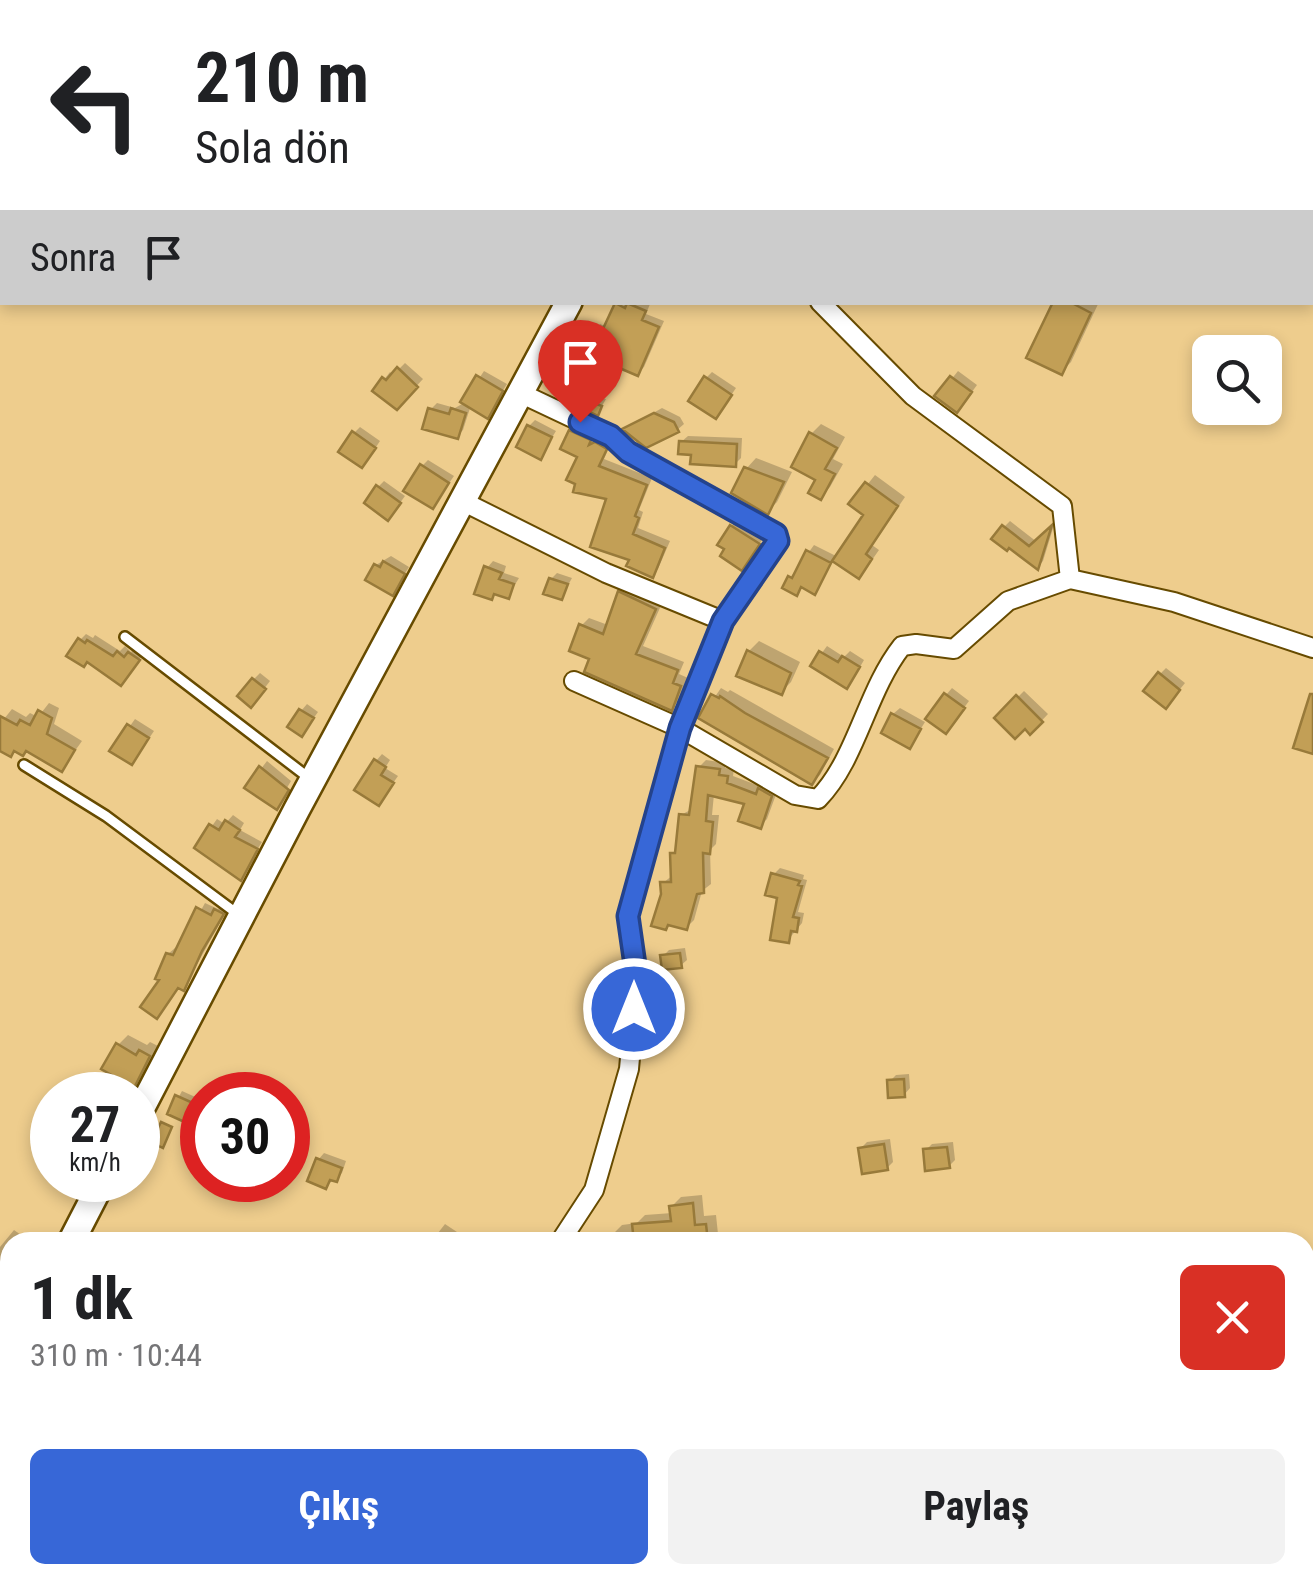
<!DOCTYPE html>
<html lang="tr">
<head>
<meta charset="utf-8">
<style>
	:root { --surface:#fff; --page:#f2f2f2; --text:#202124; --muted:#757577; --accent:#3767d7 }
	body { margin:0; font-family:"Roboto Condensed",sans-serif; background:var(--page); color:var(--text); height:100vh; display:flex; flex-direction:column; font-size:38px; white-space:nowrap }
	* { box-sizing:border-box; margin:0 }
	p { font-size:32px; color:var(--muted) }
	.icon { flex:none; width:55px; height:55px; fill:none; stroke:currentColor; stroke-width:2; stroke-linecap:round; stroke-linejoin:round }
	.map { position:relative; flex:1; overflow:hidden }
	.side { position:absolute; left:0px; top:1232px; width:1315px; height:352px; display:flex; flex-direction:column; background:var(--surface); border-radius:30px 30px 0 0; box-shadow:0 5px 15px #0003 }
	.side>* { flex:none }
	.top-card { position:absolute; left:0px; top:0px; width:1315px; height:305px; box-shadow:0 5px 15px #0003; background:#fff; color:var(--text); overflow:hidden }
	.tools { position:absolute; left:1192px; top:335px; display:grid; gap:20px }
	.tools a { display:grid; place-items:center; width:90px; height:90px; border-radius:15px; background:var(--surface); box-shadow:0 5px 15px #0003; font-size:50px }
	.speed { position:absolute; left:30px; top:1072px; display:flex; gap:20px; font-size:50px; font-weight:700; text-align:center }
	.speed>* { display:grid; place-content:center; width:130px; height:130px; border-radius:50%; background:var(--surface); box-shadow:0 5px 15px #0003; line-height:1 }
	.speed small { font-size:25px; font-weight:400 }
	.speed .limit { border:15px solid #d22; background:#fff; color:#111 }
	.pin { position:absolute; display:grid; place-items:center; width:85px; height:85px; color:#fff; margin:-102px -42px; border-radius:50% 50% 50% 0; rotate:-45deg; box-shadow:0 0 10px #0007 }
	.pin .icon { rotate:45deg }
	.me { position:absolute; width:110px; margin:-55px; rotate:0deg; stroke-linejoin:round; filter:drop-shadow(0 0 8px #0008) }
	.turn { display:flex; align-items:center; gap:35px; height:210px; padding:0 30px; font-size:45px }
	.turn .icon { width:130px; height:130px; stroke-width:2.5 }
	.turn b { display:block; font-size:70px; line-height:85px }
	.then { display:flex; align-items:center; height:95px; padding:0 30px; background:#0003; gap:20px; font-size:38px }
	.round { display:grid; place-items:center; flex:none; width:105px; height:105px; border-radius:15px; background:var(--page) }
	.summary { display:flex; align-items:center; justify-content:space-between; height:170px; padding:0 30px }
	h1 { font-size:60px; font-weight:700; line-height:75px }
	.button { display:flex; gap:20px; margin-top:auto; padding:20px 30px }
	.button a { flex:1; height:115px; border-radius:15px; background:var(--accent); color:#fff; font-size:40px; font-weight:700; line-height:115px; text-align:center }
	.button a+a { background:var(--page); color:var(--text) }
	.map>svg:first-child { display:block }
	.shadow { fill:#0003 }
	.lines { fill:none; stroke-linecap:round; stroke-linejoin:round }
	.stream { stroke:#bb87c0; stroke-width:5 }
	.building { fill:#c29f56; stroke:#987a3a; stroke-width:2.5 }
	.lane-casing { stroke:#674b00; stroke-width:14 }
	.street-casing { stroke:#674b00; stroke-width:22 }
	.secondary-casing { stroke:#674b00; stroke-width:30 }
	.lane { stroke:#fff; stroke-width:9 }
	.street { stroke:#fff; stroke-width:18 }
	.secondary { stroke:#fff; stroke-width:25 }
	.route-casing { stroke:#24438c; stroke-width:25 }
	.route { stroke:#3767d7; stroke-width:18 }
</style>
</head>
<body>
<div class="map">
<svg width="1313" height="1584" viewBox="0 0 1313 1584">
	<rect width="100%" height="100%" fill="#eecd8d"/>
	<path class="shadow" d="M619,302H646L650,304L646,314L664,321L644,367L638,373L594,331L600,324L607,327Z
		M1057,302H1099L1071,362L1061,372Z
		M405,363L423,379L397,407L375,391L390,372L393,375Z
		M484,371L507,384L487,416L471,405L463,430L457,436L431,409L437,403L455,408L462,404Z
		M958,371L977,385L963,404L938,396Z
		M712,372L736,388L721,410L706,378Z
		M583,382L604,388L601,398L606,399L598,413L577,388Z
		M662,408L680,417L684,424L677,430L625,429Z
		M535,420L556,431L540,457L529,426Z
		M821,424L845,437L833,459L843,464L830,487L821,496L811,434Z
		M577,425L595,434L593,442L603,437L611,443L604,459L652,478L639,510L643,512L638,528L670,541L658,569L652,575L632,558L610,497L581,456L571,431Z
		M360,427L380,441L368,459L354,433Z
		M688,436L742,438L741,458L735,464L693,453L681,442Z
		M756,458L792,472L777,502L767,512L746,469Z
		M428,460L454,476L433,506L422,466Z
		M875,475L905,497L872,545L879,550L867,567L834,559L814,592L803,586L796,593L790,578L814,545L838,557L866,514L852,504Z
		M384,481L405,496L394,511L378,487Z
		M738,520L764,537L748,561L731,526Z
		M1010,521L1037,542L1054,525L1043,561L1038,567L1010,545L1004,527Z
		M391,556L409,567L393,592L376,565Z
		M493,561L506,566L504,573L519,578L508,596L497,592L491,598L487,568Z
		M557,573L572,578L561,598L551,579Z
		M628,585L663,601L643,646L684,662L679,674L688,678L680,700L671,708L592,658L581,626L589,618L608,625L620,593Z
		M86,634L93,638L95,635L120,651L125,646L131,652L136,647L144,653L126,677L80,640Z
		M759,641L800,662L791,682L781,692L739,674L749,651Z
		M827,646L844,657L850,651L864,660L853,679L813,665Z
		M1166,668L1185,683L1172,699L1160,674Z
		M260,673L270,681L257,698L253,680Z
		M721,688L728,692L730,690L834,749L820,775L812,782L701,717Z
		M952,688L969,701L952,724L946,695Z
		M1024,691L1048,714L1031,732L1025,726L997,718Z
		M49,703L59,708L54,724L82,741L62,769L27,748L0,741V724L12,709L26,717L30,713L38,717Z
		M307,704L318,712L302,734L301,711Z
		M900,708L925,722L910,746L893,714Z
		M135,719L154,731L137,756L113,750Z
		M382,754L390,760L385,768L398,776L379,803L376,761Z
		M706,760L726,763L725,768L734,769L733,776L762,787L767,782L778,789L767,819L760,826L748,803L714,794L712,815H719L716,844L710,850L711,884L702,891L694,920L687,927L670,923L666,927L663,883L673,875V854L678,848L681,815L692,809L699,767Z
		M267,761L291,781L278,803L247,787Z
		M233,815L244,823L240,830L262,842L240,877L197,847L217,819L225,824Z
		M780,868L804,875L803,879L807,880L798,912L804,913L802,923L788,940L774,874Z
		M205,903L218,909L222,905L228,908L184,988L163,979L168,954L175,948L179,950Z
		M685,948L687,960L680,966L663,956L669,950Z
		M128,1035L147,1045L150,1042L158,1046L143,1075L133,1085L118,1045Z
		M909,1074L910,1088L904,1095L890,1081L896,1075Z
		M182,1091L202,1100V1128L170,1113Z
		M890,1139L893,1162L887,1168L861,1148L867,1142Z
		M953,1142L955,1160L949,1166L926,1150L932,1144Z
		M324,1153L346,1161L342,1173L326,1186L318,1160Z
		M702,1195L704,1216L716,1215L718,1234L710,1242H613L612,1235L622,1225L637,1223L645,1215L672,1213L671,1207L681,1197Z
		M445,1224L463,1236L459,1242H431Z
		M14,1230L31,1242H10V1274L0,1267V1247Z
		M1313,1386V1417H1305V1390Z
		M10,1456V1510L0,1507V1480Z
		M1313,1559V1584H1303L1295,1576L1305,1575V1566Z
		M98,1575H174L169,1584H93Z
		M394,1575H421L418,1584H391Z
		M907,1575H932L919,1584H914Z
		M1164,1575H1199L1175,1584H1167Z"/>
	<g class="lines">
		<path class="stream" d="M1305,1278L1313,1276
			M4,1427L10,1428"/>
	</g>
	<path class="building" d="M1053,302H1070L1091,313L1062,375L1026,358Z
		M615,303L625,308L627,303L646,311L642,320L659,327L638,376L582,352L592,329L601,333Z
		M397,367L418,387L397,410L372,391L382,377L386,380Z
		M476,375L503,391L488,419L460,402Z
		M704,376L732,395L716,419L688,401Z
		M950,376L972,392L957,413L934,396Z
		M575,387L599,394L596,404L602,406L598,416L570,403Z
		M428,408L449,414L451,408L466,413L458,439L422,429Z
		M654,413L674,422L679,432L646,448L622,429Z
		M527,425L552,437L541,460L516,447Z
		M569,430L591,440L589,445L595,442L607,449L599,466L647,485L635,516L639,518L633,534L665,548L653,578L626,566L629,560L590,547L606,499L573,492L575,484L566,480L577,457L560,449Z
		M352,431L376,448L362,468L338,452Z
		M809,432L837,448L825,469L835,474L821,500L808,493L815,480L791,467Z
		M679,441L737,444L736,467L690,464L691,455L678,454Z
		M420,464L449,483L433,509L403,491Z
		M744,467L784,482L768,515L731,493Z
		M865,482L898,506L866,554L872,559L859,579L832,561L863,515L848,504Z
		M376,485L401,503L388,521L364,503Z
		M730,525L760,544L742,571L720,556L724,549L717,545Z
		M1002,525L1029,546L1052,525L1038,570L1009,548L1007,551L991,539Z
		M806,550L831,563L815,595L801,587L797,596L782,588L788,576L792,578Z
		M383,561L405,574L393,596L365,580L374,564L380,567Z
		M484,566L502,573L499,579L514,584L509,599L494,594L492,600L474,594Z
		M549,578L568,584L562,600L543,594Z
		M618,591L656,609L636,654L678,670L673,683L681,686L672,711L584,672L589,659L569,651L579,624L603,634Z
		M78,638L85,643L87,640L113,656L117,651L124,657L128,652L140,660L121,686L87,662L84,667L66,656Z
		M747,650L791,673L782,695L736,676Z
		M819,651L838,662L842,656L860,667L847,689L810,666Z
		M1158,672L1180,690L1166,709L1143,691Z
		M252,678L266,689L251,708L237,696Z
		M944,693L965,708L946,734L925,719Z
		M711,694L719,698L720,696L745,713L828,758L812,785L698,718Z
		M1310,694H1313V754L1293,748Z
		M1016,695L1043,722L1030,735L1025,729L1015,739L994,718Z
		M299,709L314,718L302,737L287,727Z
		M38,710L52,718L47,734L75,750L62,772L26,751L23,756L14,751L11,757L0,751V716L17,725L20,720L30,725Z
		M891,713L921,729L910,749L881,733Z
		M127,724L149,738L132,765L109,751Z
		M374,759L386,767L381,775L394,783L379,806L354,790Z
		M259,766L289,790L277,810L244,788Z
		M696,766L720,769L719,775L728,776L727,783L756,794L758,788L772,796L761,829L738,821L744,804L708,795L706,821L713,822L710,854L703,853L704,893L697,894L687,930L668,925L666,930L651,926L661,894L660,882H671L670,853H675L679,814L689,815Z
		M225,820L240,830L235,837L258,849L241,881L194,848L209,824L219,830Z
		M771,873L800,881L798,885L802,886L793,917L799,918L797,932L791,931L789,943L770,940L777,898L765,895Z
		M196,907L211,915L214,909L224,914L202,951L184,991L178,988L157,1019L140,1007L159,980L155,979L166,953L173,955Z
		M680,953L682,968L662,970L660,955Z
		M116,1043L136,1055L139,1050L150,1056L134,1088L101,1069Z
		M904,1079L905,1097L888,1098L887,1080Z
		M175,1095L202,1107V1130L167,1114Z
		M161,1122L172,1127L163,1148L151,1142Z
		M884,1144L888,1170L862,1174L858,1148Z
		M947,1147L950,1168L925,1171L923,1149Z
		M316,1158L342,1168L337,1182L330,1180L326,1189L307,1181Z
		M693,1203L695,1225L706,1224L708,1242H634L632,1224L671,1221L669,1206Z"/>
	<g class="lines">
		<defs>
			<path id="lane" d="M125,637L309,778
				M24,765L106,816L239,915"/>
			<path id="street" d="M372,0L377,2
				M1312,249H1313
				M820,302L913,396L1062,506L1070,579
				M520,393L611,436L627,452L776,535L778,541L723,621L680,728L628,917L637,979L629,1069L594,1190L560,1242
				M462,501L606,573L723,621
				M574,681L680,728L795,795L818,799C857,759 866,692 902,646L916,644L954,649L1008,601L1070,579L1174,602L1313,648
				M1305,1291L1313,1289
				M1305,1433L1313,1430
				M566,1575L598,1584
				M181,1584V1583
				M348,1584L353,1575
				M657,1584L671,1575
				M943,1584L964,1575"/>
			<path id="secondary" d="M731,2L732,0
				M138,1115L297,809L569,302
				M71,1242L103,1180
				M0,1379L10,1360"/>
		</defs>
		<use href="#lane" class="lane-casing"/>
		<use href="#street" class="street-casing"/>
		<use href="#secondary" class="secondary-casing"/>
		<use href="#lane" class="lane"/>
		<use href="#street" class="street"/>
		<use href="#secondary" class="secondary"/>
	</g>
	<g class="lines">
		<defs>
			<path id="route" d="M580,422L611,436L628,452L776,534L778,541L723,621L680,728L628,916L637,979L634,1009"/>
		</defs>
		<use href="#route" class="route-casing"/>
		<use href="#route" class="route"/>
	</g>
</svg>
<div class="tools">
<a><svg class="icon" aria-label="search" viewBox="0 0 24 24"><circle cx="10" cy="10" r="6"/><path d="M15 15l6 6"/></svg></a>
</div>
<div class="speed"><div>27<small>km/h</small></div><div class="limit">30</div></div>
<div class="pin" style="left:580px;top:422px;background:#d93025"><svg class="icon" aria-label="arrive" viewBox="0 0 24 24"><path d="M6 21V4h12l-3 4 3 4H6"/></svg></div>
<svg class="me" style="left:634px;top:1009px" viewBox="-20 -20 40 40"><circle r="17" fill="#3767d7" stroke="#fff" stroke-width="3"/><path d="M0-11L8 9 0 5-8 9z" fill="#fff"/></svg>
<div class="top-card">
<div class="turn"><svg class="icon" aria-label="left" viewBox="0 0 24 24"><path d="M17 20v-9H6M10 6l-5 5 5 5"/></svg><div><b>210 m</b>Sola dön</div></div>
<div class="then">Sonra<svg class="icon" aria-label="arrive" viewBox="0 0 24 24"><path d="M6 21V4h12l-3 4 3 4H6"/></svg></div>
</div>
<section class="side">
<div class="summary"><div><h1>1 dk</h1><p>310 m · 10:44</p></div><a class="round" style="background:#d93025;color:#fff"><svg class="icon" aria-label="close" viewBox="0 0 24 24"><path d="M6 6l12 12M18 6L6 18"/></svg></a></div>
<div class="button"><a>Çıkış</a><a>Paylaş</a></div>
</section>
</div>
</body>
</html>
